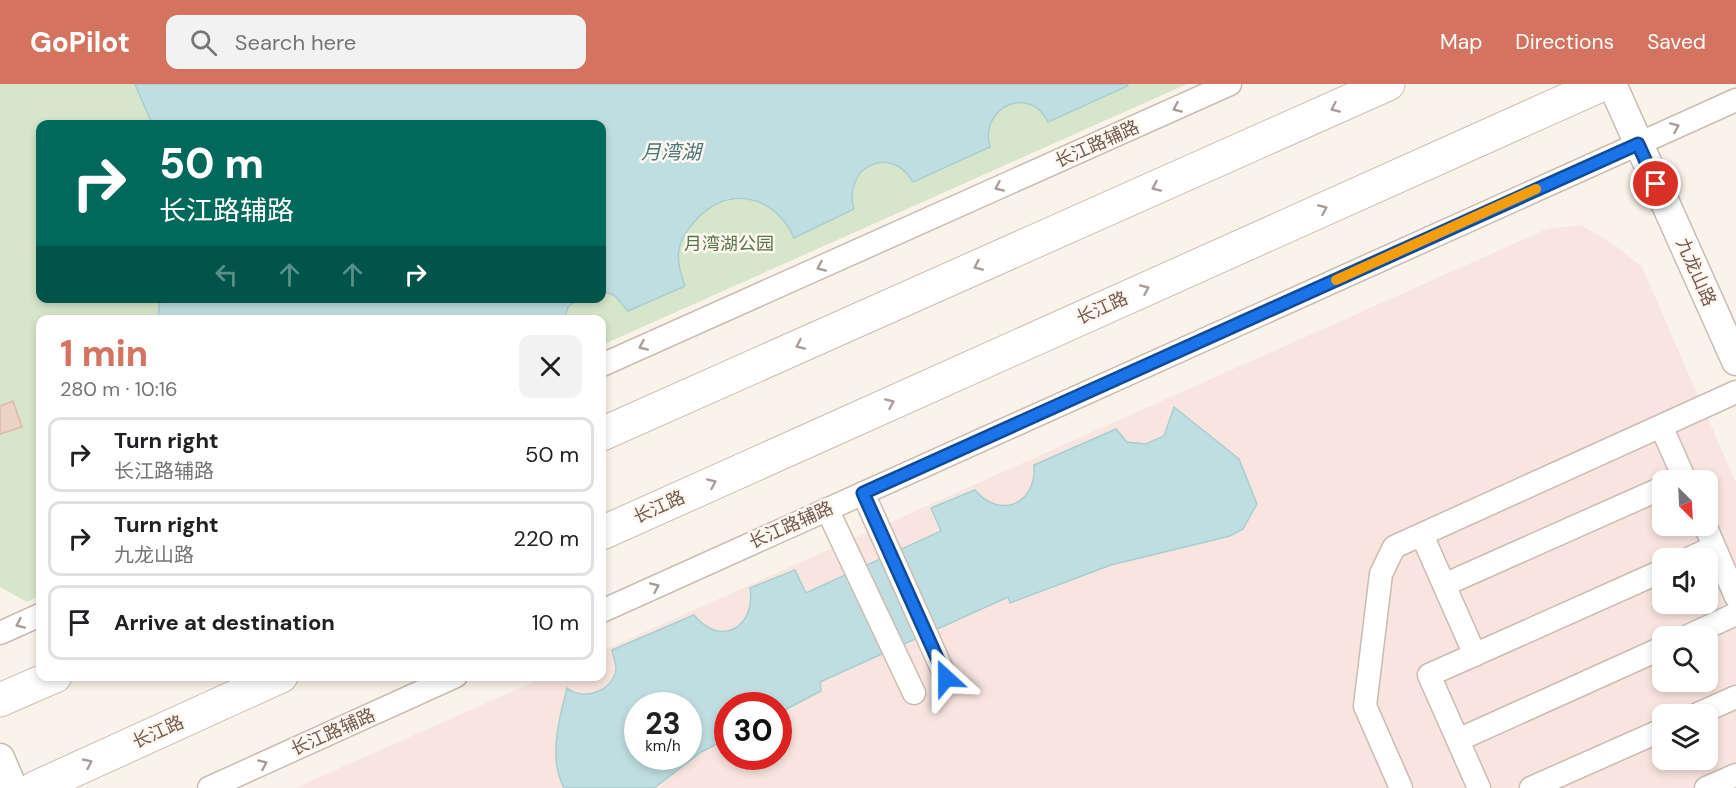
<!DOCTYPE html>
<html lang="en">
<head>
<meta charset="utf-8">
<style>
	:root { --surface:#fff; --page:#f2f2f2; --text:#202124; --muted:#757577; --line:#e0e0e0; --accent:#d4735f }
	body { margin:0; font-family:"DM Sans","Noto Sans SC",sans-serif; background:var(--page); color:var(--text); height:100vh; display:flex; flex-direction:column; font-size:22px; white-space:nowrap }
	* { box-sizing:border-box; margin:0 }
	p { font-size:20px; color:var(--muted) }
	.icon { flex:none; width:33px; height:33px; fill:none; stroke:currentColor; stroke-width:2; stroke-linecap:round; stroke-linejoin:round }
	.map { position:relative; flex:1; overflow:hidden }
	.panel { position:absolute; left:36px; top:231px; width:570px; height:366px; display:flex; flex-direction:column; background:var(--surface); border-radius:12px; box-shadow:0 3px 9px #0003 }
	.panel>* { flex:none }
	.hud { position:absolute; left:36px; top:36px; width:570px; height:183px; border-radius:12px; box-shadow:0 3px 9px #0003; background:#00695c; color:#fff; overflow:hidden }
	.needle { width:39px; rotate:156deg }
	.fabs { position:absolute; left:1652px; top:386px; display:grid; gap:12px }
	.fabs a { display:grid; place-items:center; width:66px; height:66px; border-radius:12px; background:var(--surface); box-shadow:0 3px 9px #0003; font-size:30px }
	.speed { position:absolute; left:624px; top:608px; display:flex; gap:12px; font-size:30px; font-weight:700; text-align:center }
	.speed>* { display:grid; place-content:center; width:78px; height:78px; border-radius:50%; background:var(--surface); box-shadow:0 3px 9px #0003; line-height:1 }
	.speed small { font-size:15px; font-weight:400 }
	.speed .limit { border:9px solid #d22; background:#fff; color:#111 }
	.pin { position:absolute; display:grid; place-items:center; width:51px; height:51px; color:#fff; margin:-26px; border:3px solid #fff; border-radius:50%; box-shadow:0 2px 6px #0007 }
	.me { position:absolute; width:66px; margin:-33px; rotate:336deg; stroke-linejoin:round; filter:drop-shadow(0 0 4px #0008) }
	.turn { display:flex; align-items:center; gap:21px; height:126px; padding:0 24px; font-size:27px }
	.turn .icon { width:78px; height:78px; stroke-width:2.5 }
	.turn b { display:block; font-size:42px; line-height:51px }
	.lanes { display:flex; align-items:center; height:57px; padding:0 24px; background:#0003; justify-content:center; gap:30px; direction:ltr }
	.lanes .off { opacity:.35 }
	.round { display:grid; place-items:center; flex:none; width:63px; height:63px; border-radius:12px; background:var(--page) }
	.headline { display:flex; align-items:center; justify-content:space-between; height:102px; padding:0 24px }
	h1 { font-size:36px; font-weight:800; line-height:45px; color:var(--accent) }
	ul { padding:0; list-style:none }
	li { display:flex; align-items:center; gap:18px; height:75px; margin:0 12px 9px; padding:0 12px; border:3px solid var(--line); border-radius:12px }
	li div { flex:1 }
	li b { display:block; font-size:22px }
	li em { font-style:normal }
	header { display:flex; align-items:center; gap:36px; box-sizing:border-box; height:84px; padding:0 30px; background:var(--accent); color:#fff }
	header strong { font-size:28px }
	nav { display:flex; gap:33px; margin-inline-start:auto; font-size:21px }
	.search { width:420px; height:54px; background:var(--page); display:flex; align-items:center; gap:15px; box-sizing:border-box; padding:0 21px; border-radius:12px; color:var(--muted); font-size:22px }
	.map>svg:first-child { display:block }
	.commercial { fill:#f9e5df; fill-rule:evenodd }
	.green { fill:#d7e6ca }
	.water { fill:#c0dee1; stroke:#a8ced2; stroke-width:1.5; fill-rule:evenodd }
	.building { fill:#ecd2c5; stroke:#ddb9a7; stroke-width:1.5 }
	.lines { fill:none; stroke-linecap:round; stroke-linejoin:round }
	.minor-casing { stroke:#cbbbb1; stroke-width:25 }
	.tertiary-casing { stroke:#cbbbb1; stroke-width:31 }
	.secondary-casing { stroke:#cfbdb2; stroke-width:35 }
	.minor { stroke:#fff; stroke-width:22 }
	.tertiary { stroke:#fff; stroke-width:28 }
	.secondary { stroke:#fff; stroke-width:33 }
	.oneway { stroke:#aa9c96 }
	.route-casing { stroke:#114b97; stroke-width:15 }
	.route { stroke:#1a73e8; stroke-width:10 }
	.slow { stroke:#f59e0b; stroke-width:10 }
	.labels { text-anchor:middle; stroke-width:5; stroke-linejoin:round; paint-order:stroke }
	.street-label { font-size:18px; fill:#725a50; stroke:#fdf7f0 }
	.park-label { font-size:18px; fill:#59764a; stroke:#fdf7f0 }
	.water-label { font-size:20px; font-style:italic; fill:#49767b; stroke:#fdf7f0 }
</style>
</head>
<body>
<header>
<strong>GoPilot</strong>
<div class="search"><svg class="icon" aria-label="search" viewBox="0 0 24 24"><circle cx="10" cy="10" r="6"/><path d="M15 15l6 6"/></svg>Search here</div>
<nav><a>Map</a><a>Directions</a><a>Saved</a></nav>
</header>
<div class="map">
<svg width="1736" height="704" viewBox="0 0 1736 704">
	<rect width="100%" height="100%" fill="#faf3ea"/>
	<path class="commercial" d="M1581,141L1615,161L1642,183L1736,399V704H295L545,593L602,592V567L1547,145ZM1662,396H1707V441H1662ZM1662,474H1707V519H1662ZM1662,552H1707V597H1662ZM638,621H688V672H638ZM728,621H778V672H728ZM1662,630H1707V675H1662Z"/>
	<path class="green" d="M0,0H135L152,40H40V214L160,215L158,235L40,236V511L27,518L0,503Z
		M1127,0H1187L602,261V236H564C568,213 583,215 602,214V207L614,211L623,218L685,202C680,190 676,178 679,166C686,124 743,99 777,127C786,134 790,144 795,153L850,113C855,86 885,64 908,89L990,63C979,22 1028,0 1048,38L1127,2Z"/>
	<path class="water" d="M135,0H1127L1128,2L1048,38C1030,0 979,23 990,63L913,98C890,58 842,85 854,125L794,154C775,110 726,100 694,138C688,145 680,157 679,166C677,179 681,190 685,202L628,227L614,211L602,207V40H152Z
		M160,215V214L577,215L568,223L564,235H158Z
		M1174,323L1239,375L1257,420L1243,445L1230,452L1111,481L1010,519L1008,513L820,598L821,607L779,629L778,621H728L727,655L701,668L654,704H564C548,674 559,636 567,604C583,617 613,608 616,585C616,579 613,572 612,566L694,531C721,564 756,543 750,504L795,486L806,509L941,447L931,424L975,406C1000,436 1037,420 1034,381L1116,345L1127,358L1146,360L1164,352ZM638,621H688V672H638Z"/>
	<path class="building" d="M13,317L22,343L0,350V322Z"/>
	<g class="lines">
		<defs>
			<path id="minor" d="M602,281L1230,0
				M1661,342L1685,396
				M863,409L946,594
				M827,425L914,609
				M1705,441L1736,513
				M1422,451L1475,571
				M1690,474L1714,463
				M1444,501L1662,404
				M602,527L1736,16
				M0,549L40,531
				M1688,552L1736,530
				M1698,630L1736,613
				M1458,656L1662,564
				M209,704L456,592
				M1401,704L1365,622L1381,490L1394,463L1736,308
				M1479,704L1429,591L1662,487
				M1531,704L1662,646
				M1706,704L1736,691"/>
			<path id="tertiary" d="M1612,0L1736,277
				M0,674L13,704"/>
			<path id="secondary" d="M602,350L1388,0
				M602,449L1603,0
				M0,616L55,592
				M35,704L281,592"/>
		</defs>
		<use href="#minor" class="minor-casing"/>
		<use href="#tertiary" class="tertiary-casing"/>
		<use href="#secondary" class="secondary-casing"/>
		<use href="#minor" class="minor"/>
		<use href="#tertiary" class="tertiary"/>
		<use href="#secondary" class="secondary"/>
	</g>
	<defs><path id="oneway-chevron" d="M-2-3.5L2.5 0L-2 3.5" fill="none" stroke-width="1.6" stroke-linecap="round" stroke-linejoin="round" transform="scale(1.5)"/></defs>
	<g class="oneway">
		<use href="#oneway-chevron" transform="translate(1177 24) rotate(156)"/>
		<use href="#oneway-chevron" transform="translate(1335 24) rotate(156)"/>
		<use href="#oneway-chevron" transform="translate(1675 43) rotate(-24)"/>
		<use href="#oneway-chevron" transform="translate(999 103) rotate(156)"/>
		<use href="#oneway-chevron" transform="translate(1156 103) rotate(156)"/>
		<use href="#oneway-chevron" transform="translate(1323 125) rotate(-24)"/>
		<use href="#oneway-chevron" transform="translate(978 182) rotate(156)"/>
		<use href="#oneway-chevron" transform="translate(821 183) rotate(156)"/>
		<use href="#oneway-chevron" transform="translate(1145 205) rotate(-24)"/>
		<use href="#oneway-chevron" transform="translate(800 261) rotate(156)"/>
		<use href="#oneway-chevron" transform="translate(643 262) rotate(156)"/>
		<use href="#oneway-chevron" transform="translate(890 319) rotate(-24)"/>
		<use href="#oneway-chevron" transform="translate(712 399) rotate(-24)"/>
		<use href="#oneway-chevron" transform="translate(655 503) rotate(-24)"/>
		<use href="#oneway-chevron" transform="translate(20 540) rotate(156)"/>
		<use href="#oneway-chevron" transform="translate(88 679) rotate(-25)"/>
		<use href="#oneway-chevron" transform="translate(263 680) rotate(-24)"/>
	</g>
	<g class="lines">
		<defs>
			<path id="route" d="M946,594L863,409L1638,60L1656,100"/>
		</defs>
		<use href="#route" class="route-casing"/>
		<use href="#route" class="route"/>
		<path class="slow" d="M1336,196L1536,105"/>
	</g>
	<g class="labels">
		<g class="street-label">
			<text transform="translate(1097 60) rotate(-24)" y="6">长江路辅路</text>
			<text transform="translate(1696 188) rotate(66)" y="6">九龙山路</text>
			<text transform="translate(1102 224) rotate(-24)" y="6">长江路</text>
			<text transform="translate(659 423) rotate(-24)" y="6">长江路</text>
			<text transform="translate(791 441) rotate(-24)" y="6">长江路辅路</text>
			<text transform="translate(158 648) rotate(-24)" y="6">长江路</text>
			<text transform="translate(333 648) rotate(-24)" y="6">长江路辅路</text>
		</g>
		<g class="park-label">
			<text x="729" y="166">月湾湖公园</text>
		</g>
		<g class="water-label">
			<text x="671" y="75">月湾湖</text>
		</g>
	</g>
</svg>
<div class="fabs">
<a><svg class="needle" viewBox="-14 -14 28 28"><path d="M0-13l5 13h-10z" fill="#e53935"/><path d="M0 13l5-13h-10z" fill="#757577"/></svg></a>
<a><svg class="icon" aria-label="sound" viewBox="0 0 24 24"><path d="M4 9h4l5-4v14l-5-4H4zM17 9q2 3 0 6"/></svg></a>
<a><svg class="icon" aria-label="search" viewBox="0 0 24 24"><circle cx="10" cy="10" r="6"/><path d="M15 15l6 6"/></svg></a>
<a><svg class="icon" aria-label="layers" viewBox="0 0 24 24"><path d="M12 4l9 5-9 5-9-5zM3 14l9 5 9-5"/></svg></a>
</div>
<div class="speed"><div>23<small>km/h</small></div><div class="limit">30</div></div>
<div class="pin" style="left:1656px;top:100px;background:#d93025"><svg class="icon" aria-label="arrive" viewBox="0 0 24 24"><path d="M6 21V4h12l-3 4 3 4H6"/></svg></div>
<svg class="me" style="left:946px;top:594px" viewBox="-20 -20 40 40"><path d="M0-17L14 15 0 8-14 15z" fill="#1a73e8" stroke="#fff" stroke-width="4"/></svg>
<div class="hud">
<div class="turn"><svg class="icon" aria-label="right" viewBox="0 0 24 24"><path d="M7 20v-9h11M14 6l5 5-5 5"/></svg><div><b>50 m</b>长江路辅路</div></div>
<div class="lanes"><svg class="icon off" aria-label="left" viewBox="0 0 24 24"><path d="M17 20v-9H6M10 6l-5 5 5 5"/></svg><svg class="icon off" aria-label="ahead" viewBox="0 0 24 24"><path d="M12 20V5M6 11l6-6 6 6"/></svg><svg class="icon off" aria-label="ahead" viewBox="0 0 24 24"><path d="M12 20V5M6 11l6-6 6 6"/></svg><svg class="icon" aria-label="right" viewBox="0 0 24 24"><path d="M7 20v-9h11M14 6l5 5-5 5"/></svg></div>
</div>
<section class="panel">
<div class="headline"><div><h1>1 min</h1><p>280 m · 10:16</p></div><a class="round"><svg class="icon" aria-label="close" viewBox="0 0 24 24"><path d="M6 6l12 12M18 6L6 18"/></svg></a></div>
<ul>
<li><svg class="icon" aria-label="right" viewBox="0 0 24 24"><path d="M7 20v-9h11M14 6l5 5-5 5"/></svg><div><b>Turn right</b><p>长江路辅路</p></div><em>50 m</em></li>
<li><svg class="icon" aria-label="right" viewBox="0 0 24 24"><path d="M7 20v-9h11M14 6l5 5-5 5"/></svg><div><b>Turn right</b><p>九龙山路</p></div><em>220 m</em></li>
<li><svg class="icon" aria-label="arrive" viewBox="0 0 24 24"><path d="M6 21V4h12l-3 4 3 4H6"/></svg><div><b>Arrive at destination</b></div><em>10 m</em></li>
</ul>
</section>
</div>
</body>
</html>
